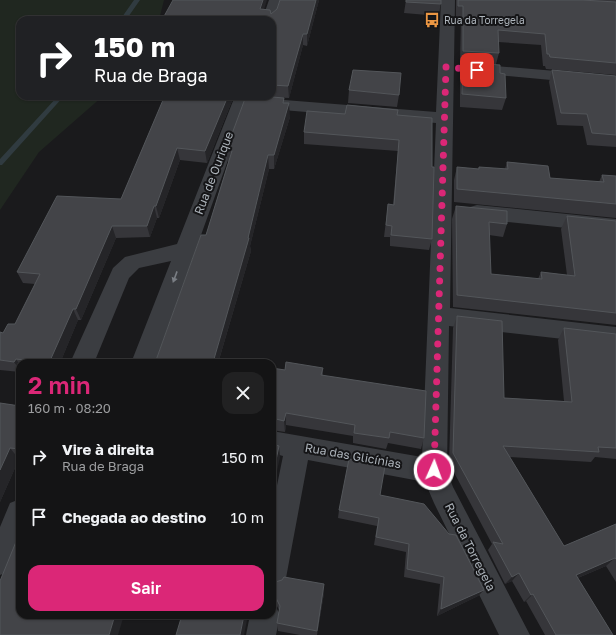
<!DOCTYPE html>
<html lang="pt">
<head>
<meta charset="utf-8">
<style>
	:root { --surface:#141415; --page:#212122; --text:#f1f3f6; --muted:#9d9ea0; --line:#333334; --accent:#db2777 }
	body { margin:0; font-family:"Golos Text",sans-serif; background:var(--page); color:var(--text); height:100vh; display:flex; flex-direction:column; font-size:15px; white-space:nowrap }
	* { box-sizing:border-box; margin:0 }
	p { font-size:13px; color:var(--muted) }
	.icon { flex:none; width:22px; height:22px; fill:none; stroke:currentColor; stroke-width:2; stroke-linecap:round; stroke-linejoin:round }
	.map { position:relative; flex:1; overflow:hidden }
	.sheet { position:absolute; left:16px; top:359px; width:260px; height:260px; display:flex; flex-direction:column; background:var(--surface); border-radius:12px; box-shadow:0 1px 3px #0004,0 0 0 1px var(--line) }
	.sheet>* { flex:none }
	.hud { position:absolute; left:16px; top:16px; width:260px; height:84px; border-radius:12px; box-shadow:0 1px 3px #0004,0 0 0 1px var(--line); background:#202124; color:#fff; overflow:hidden }
	.pin { position:absolute; display:grid; place-items:center; width:34px; height:34px; color:#fff; margin:-17px; border-radius:8px; box-shadow:0 2px 6px #0006 }
	.me { position:absolute; width:44px; margin:-22px; rotate:2deg; stroke-linejoin:round; filter:drop-shadow(0 0 3px #0008) }
	.turn { display:flex; align-items:center; gap:14px; height:84px; padding:0 12px; font-size:18px }
	.turn .icon { width:52px; height:52px; stroke-width:2.5 }
	.turn b { display:block; font-size:28px; line-height:34px }
	.round { display:grid; place-items:center; flex:none; width:42px; height:42px; border-radius:12px; background:var(--page) }
	.summary { display:flex; align-items:center; justify-content:space-between; height:68px; padding:0 12px }
	h1 { font-size:24px; font-weight:600; line-height:30px; color:var(--accent) }
	.cta { display:flex; gap:8px; margin-top:auto; padding:8px 12px }
	.cta a { flex:1; height:46px; border-radius:12px; background:var(--accent); color:#fff; font-size:16px; font-weight:600; line-height:46px; text-align:center }
	ul { padding:0; list-style:none }
	li { display:flex; align-items:center; gap:12px; height:60px; padding:0 12px }
	li div { flex:1 }
	li b { display:block; font-size:15px }
	li em { font-style:normal }
	.map>svg:first-child { display:block }
	.green { fill:#202720 }
	.lines { fill:none; stroke-linecap:round; stroke-linejoin:round }
	.stream { fill:#303b40; fill-rule:evenodd }
	.minor { fill:#3b3d41; fill-rule:evenodd }
	.wall { fill:#36363a }
	.shaded-wall { fill:#252528 }
	.building { fill:#434448; stroke:#53565a }
	.oneway { fill:#7a7e84 }
	.route { stroke:#db2777; stroke-width:7; stroke-dasharray:0 12.6 }
	.labels { text-anchor:middle; stroke-width:4; stroke-linejoin:round; paint-order:stroke }
	.far-poi-label { font-size:10px; fill:#adb4bb; stroke:#151517; text-anchor:start }
	.street-label { font-size:12px; fill:#adb4bb; stroke:#151517 }
</style>
</head>
<body>
<div class="map">
<svg width="616" height="635" viewBox="0 0 616 635">
	<rect width="100%" height="100%" fill="#1a1a1c"/>
	<path class="green" d="M0,0H164L159,20H20V96H103L39,152L0,210Z"/>
	<g class="lines">
		<path class="stream" d="M134,0H140L126,20H120Z
			M58,96H64L2,165H0V159Z"/>
		<path class="minor" d="M269,0H283L276,20L272,24V20H262Z
			M441,0H455L450,308L616,327V345L449,326L447,471L453,487L530,635H499L434,503L425,482L308,460L286,578L282,588L272,592V510L283,456L272,453V431L422,457L436,123L259,108L253,107L251,103L253,99L259,98L436,112Z
			M471,64L616,76V86L465,72L463,69L465,66Z
			M235,96H251L155,363H131L171,261L139,268L129,278L94,363H70L113,268L125,257L177,244Z
			M477,205L616,219V233L477,219L470,217L467,212L470,207Z
			M20,499V546L10,571L0,575V527L10,503Z
			M272,603L275,605L280,615L276,635H246L250,615H272Z"/>
	</g>
	<path class="wall" d="M319,0L307,46L303,45L289,98L268,97L284,98V103L290,117L274,169H269L250,246L251,251L219,360L155,363L206,235L228,163L226,150L246,96H272V20L264,10L271,14Z
		M406,0H441L439,16L404,13Z
		M456,0H616V75L546,69L545,66H543L541,45L498,42L499,53L496,64L500,73L506,98L502,110L460,107V74L463,62H460L461,18L456,17Z
		M552,70L616,76V147L587,145L583,126L557,125L549,82Z
		M349,90L399,95L397,107L348,103Z
		M169,96H234L207,163L180,160L159,218H157L150,237L116,238L81,320H78L60,363H20V372L0,370V332L3,333L15,324L35,284L23,283L17,272L121,199Z
		M345,114L397,115L432,239L429,250L390,246V237H384L388,204L393,205L398,151L304,144V132Z
		M507,162L550,178L599,182L602,175L616,176V218L454,202V180L457,167L478,169L479,167L505,169Z
		M456,206L507,224L503,237L489,235L491,274L538,279L541,272L567,275L561,229L567,216L616,221V325L453,307L452,219Z
		M457,316L504,398L564,401L558,340L564,328L616,334V459L595,457L591,462L510,457L564,546L616,524V582L606,566L578,578L613,635H545L526,601L524,602L512,581L505,584L488,550L492,544L449,463L453,328Z
		M272,368L285,370L323,368V375L424,438L421,449L388,443L386,449L353,443V436L286,425L285,432L272,430Z
		M0,403L20,406V459H19L0,502Z
		M380,495L484,590L478,596L437,616L440,584L404,577L406,552L374,545L377,526L338,518L339,510Z
		M272,583L324,593L317,635H300L278,631L277,623L279,610L276,604L272,602Z"/>
	<path class="shaded-wall" d="M263,0H267L261,20L260,9Z
		M316,0H319L307,46V34Z
		M303,34V45L289,98L288,86Z
		M228,96H234L207,163L205,151Z
		M289,103L290,117L274,169V155Z
		M177,148L180,160L159,218L156,206Z
		M268,155L269,169L250,246L251,251L218,363L214,359L248,238Z
		M154,206L157,218L150,237L147,226Z
		M112,226L116,238L81,320L76,309Z
		M73,309L78,320L60,363H49Z
		M16,359L20,365V370L14,362Z
		M286,413V425L285,432L284,421Z
		M279,446L280,457L272,494V479Z
		M10,448L19,459L0,502V470Z
		M615,558L606,566L568,582L576,575Z
		M519,573L512,581L505,584L512,577Z
		M324,584V593L317,635V631Z
		M484,590L478,596L437,616L441,609Z
		M533,594L526,601L524,602L531,595Z
		M115,615H124L118,635H109Z
		M244,615H248L244,635H240Z"/>
	<path class="building" d="M173,0H263L260,9L270,10L271,14L277,9L280,0H316L307,34H303L288,86L272,85V20H162Z
		M406,0H441V4L406,2Z
		M458,0H582L616,2V63L550,57L549,54H547L545,34L498,30L499,53L463,51V6H458Z
		M463,62L500,65V73L505,74L506,98L462,94Z
		M353,70L401,73L399,95L349,90Z
		M552,70L616,76V135L592,133L587,114L561,113Z
		M169,96H228L205,151L177,148L156,206H154L147,226H112L76,309H73L49,363L16,359L14,362L0,360V332L3,333L8,324H15L40,274L17,272L57,196L121,199L163,100H167Z
		M246,96H260L284,98L283,103H289L274,155H268L248,238H249L214,359L241,363H155L201,235H206L232,151L226,150Z
		M347,105L398,110L397,115L432,118V167H434L432,239L391,235L392,226L386,225L388,204L394,205L399,140L304,132L307,111L345,114Z
		M507,162L548,166L550,178L604,182L602,175L616,176V204L457,189V167L479,169V167L508,169Z
		M456,206L507,211V224L489,222L491,274L542,279L541,272L575,276L567,216L616,221V313L457,295Z
		M457,316L502,321L504,398L572,402L564,328L616,334V448L598,447L599,452L503,446L564,546L616,524V559L615,558L576,575L613,635H556L533,594L531,595L519,573L512,577L493,542L503,544L453,453Z
		M286,362L323,368L321,375L426,391L424,438L390,432L389,438L354,433L355,425L286,413L284,421L272,418V368L285,370Z
		M0,403L20,406V449L10,448L0,470Z
		M272,444L279,446L272,479Z
		M349,459L385,466L380,495L424,504L449,534L456,535L484,590L441,609L444,577L407,569L409,544L376,537L379,518L339,510Z
		M20,532V615H115L109,635H0V581Z
		M284,577L324,584L317,631L277,623L280,606L275,596L272,594V583L282,580Z
		M182,615H244L240,635H176Z"/>
	<defs><path id="oneway-solid" d="M-6-.8H1V-3.2L6.5 0L1 3.2V.8H-6Z"/></defs>
	<use class="oneway" href="#oneway-solid" transform="translate(175 277) rotate(110)"/>
	<g class="lines">
		<path class="route" d="M434,470L446,67L477,70"/>
	</g>
	<defs>
		<symbol id="bus-bare" viewBox="-9 -9 18 18"><path d="M-5-6H5V4H4V6H2V4H-2V6H-4V4H-5ZM-3.5-4V0h7V-4ZM-3.5 1.2v1.5H-2V1.2ZM2 1.2v1.5H3.5V1.2Z" fill="#eb9643" stroke="#151517" stroke-width="2.5" paint-order="stroke"/></symbol>
	</defs>
	<g fill-rule="evenodd">
		<use href="#bus-bare" x="421" y="9" width="22" height="22"/>
	</g>
	<g class="labels">
		<g class="far-poi-label">
			<text x="444" y="24">Rua da Torregela</text>
		</g>
		<g class="street-label">
			<text transform="translate(214 173) rotate(-69)" y="4">Rua de Ourique</text>
			<text transform="translate(353 456) rotate(10)" y="4">Rua das Glicínias</text>
			<text transform="translate(470 547) rotate(63)" y="4">Rua da Torregela</text>
		</g>
	</g>
</svg>
<div class="pin" style="left:477px;top:70px;background:#d93025"><svg class="icon" aria-label="arrive" viewBox="0 0 24 24"><path d="M6 21V4h12l-3 4 3 4H6"/></svg></div>
<svg class="me" style="left:434px;top:470px" viewBox="-20 -20 40 40"><circle r="17" fill="#db2777" stroke="#fff" stroke-width="3"/><path d="M0-11L8 9 0 5-8 9z" fill="#fff"/></svg>
<div class="hud">
<div class="turn"><svg class="icon" aria-label="right" viewBox="0 0 24 24"><path d="M7 20v-9h11M14 6l5 5-5 5"/></svg><div><b>150 m</b>Rua de Braga</div></div>
</div>
<section class="sheet">
<div class="summary"><div><h1>2 min</h1><p>160 m · 08:20</p></div><a class="round"><svg class="icon" aria-label="close" viewBox="0 0 24 24"><path d="M6 6l12 12M18 6L6 18"/></svg></a></div>
<ul>
<li><svg class="icon" aria-label="right" viewBox="0 0 24 24"><path d="M7 20v-9h11M14 6l5 5-5 5"/></svg><div><b>Vire à direita</b><p>Rua de Braga</p></div><em>150 m</em></li>
<li><svg class="icon" aria-label="arrive" viewBox="0 0 24 24"><path d="M6 21V4h12l-3 4 3 4H6"/></svg><div><b>Chegada ao destino</b></div><em>10 m</em></li>
</ul>
<div class="cta"><a>Sair</a></div>
</section>
</div>
</body>
</html>
